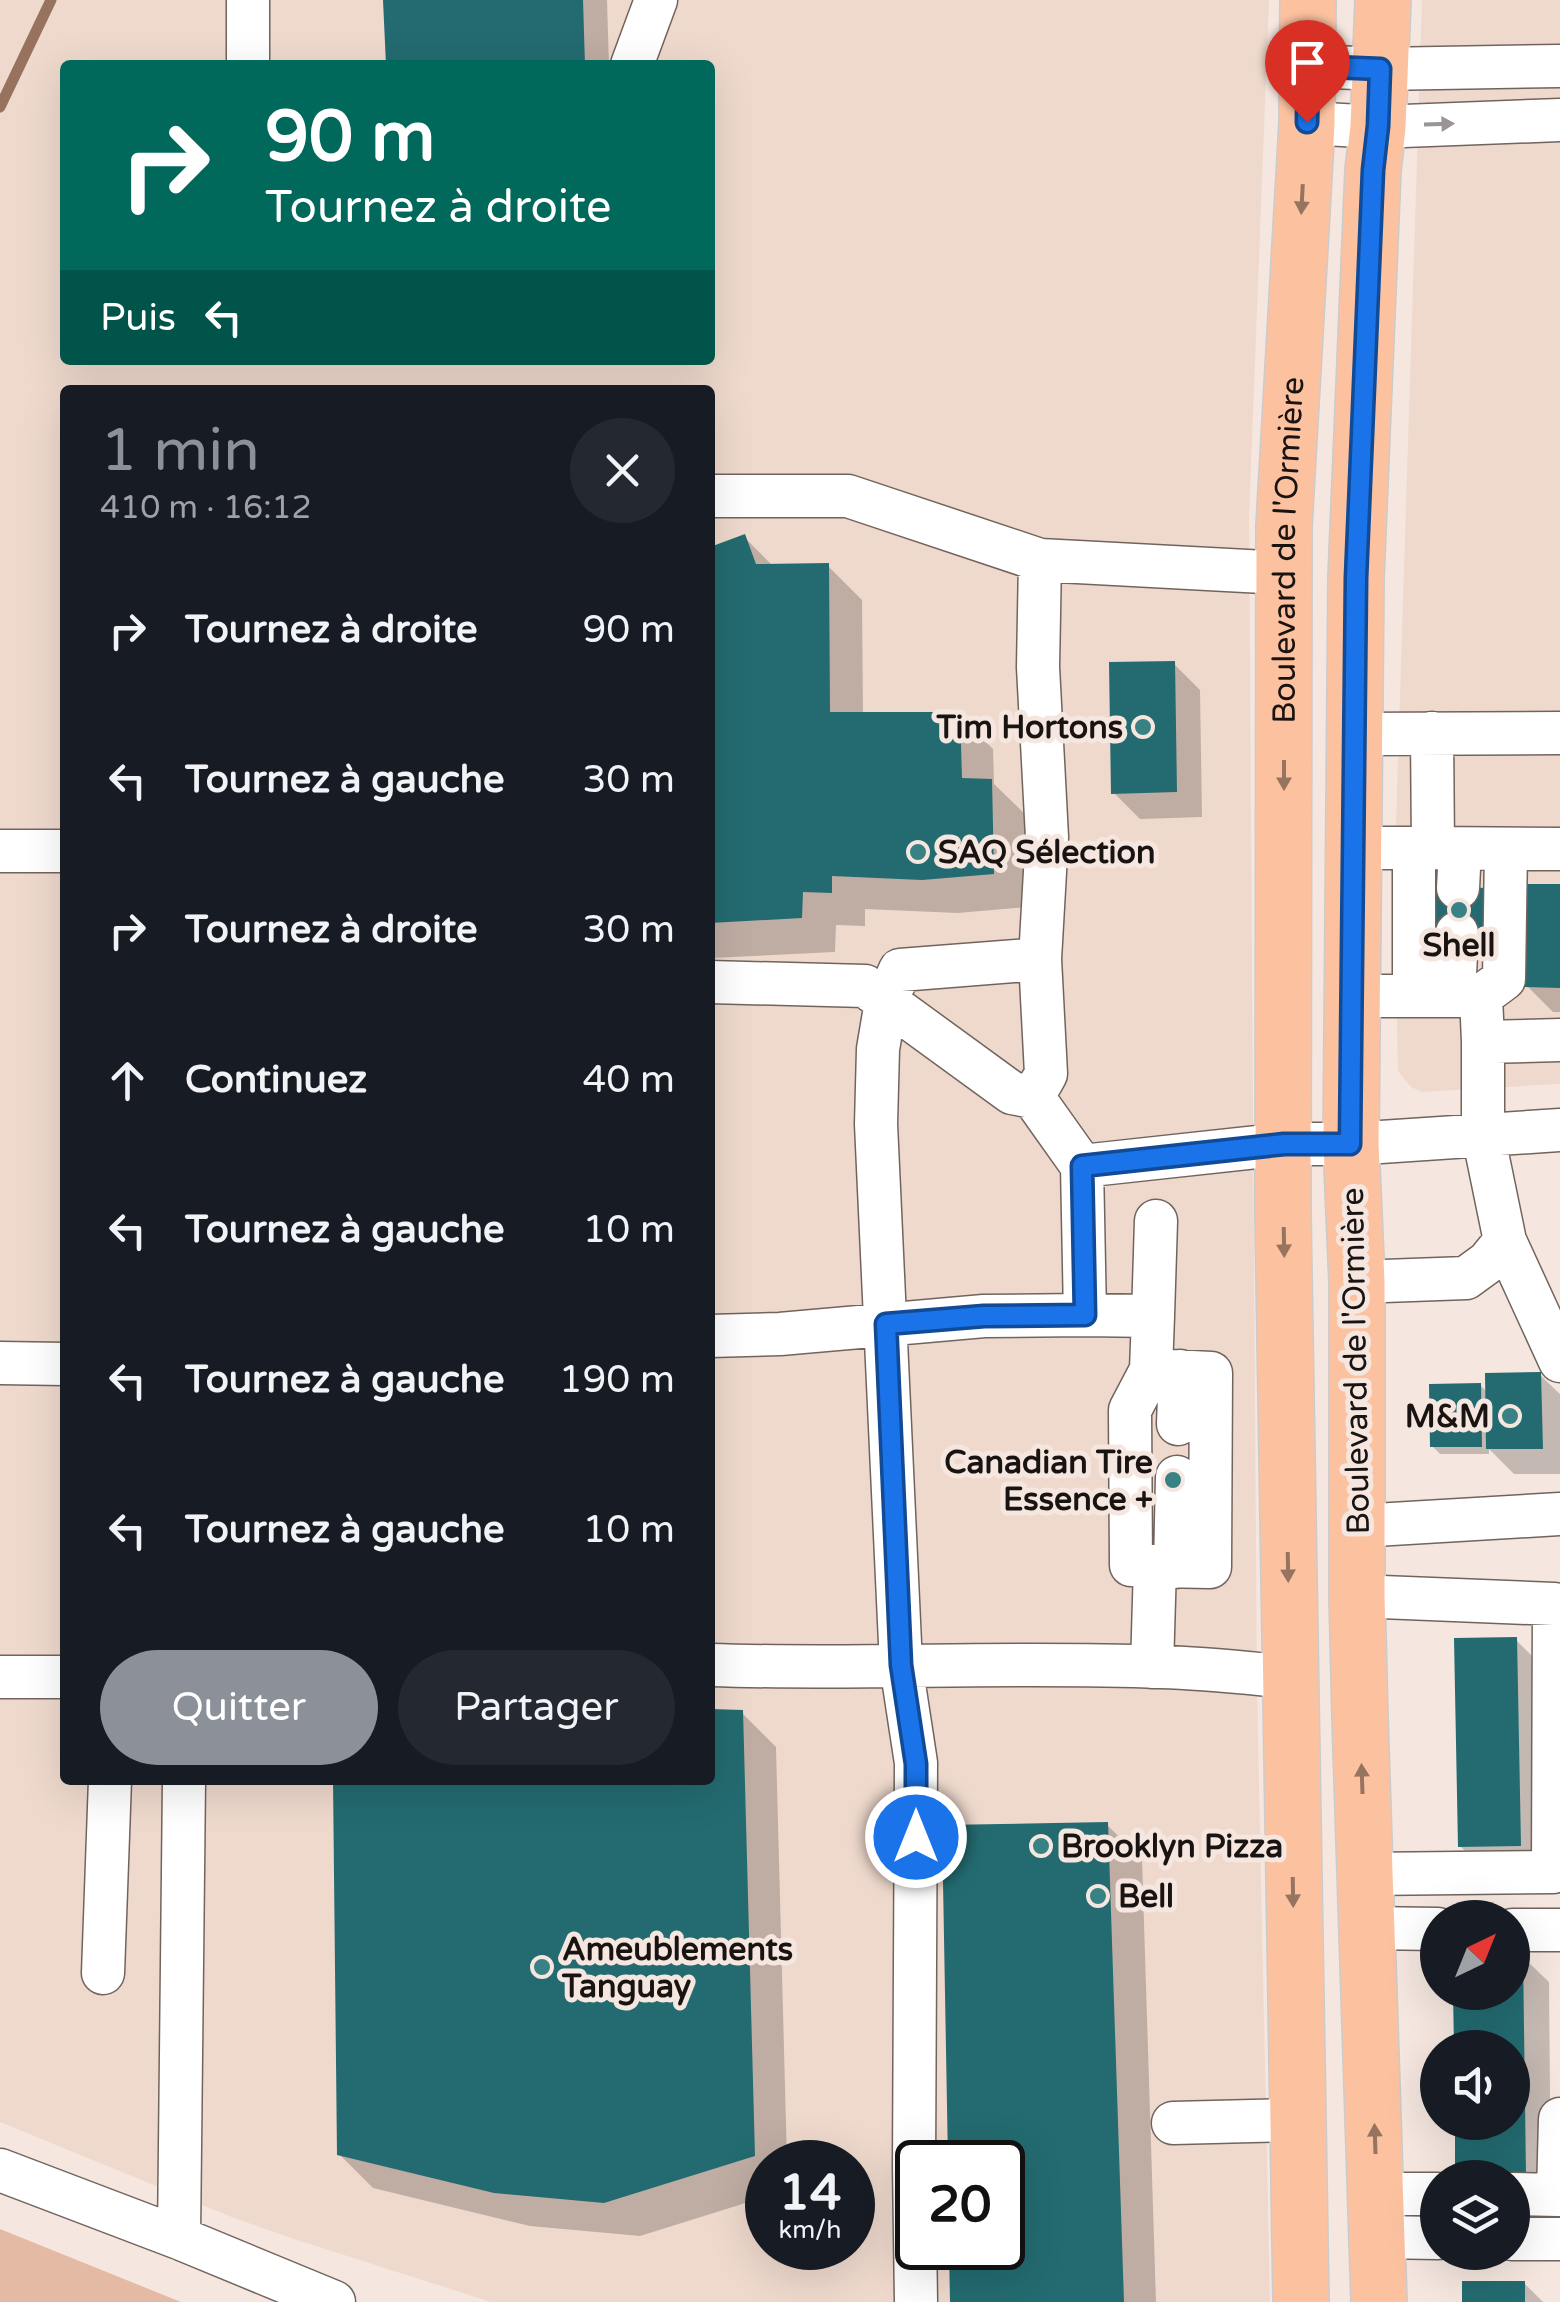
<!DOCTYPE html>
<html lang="fr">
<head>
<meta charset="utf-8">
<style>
	:root { --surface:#171b24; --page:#242831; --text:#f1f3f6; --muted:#9ea1a6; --accent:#8c9099 }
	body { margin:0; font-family:"Varela Round",sans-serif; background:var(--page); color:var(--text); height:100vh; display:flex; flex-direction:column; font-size:38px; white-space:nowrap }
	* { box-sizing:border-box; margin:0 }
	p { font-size:32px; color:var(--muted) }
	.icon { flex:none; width:55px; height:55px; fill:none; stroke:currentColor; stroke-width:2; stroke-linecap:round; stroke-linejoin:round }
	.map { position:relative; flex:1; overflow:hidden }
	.panel { position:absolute; left:60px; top:385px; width:655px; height:1400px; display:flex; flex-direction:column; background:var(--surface); border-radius:10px; box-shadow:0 10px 40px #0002 }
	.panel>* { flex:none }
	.hud { position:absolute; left:60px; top:60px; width:655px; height:305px; border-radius:10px; box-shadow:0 10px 40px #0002; background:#00695c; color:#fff; overflow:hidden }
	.needle { width:65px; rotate:43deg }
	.tools { position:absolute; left:1420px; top:1900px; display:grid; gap:20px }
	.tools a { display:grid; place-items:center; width:110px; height:110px; border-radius:50%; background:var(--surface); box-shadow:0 10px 40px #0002; font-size:50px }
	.speed { position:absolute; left:745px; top:2140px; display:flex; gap:20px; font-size:50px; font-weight:700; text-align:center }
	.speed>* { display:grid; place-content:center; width:130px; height:130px; border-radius:50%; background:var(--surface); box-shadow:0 10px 40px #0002; line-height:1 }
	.speed small { font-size:25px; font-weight:400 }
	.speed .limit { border:5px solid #111; border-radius:15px; background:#fff; color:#111 }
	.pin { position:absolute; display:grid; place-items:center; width:85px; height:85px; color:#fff; margin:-102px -42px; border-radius:50% 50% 50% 0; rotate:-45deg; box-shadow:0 0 10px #0007 }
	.pin .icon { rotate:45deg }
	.me { position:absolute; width:110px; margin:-55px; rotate:0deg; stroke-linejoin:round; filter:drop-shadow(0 0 8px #0008) }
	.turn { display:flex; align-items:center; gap:35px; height:210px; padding:0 40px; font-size:45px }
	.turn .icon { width:130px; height:130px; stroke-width:2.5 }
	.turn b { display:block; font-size:70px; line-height:85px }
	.then { display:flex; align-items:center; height:95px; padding:0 40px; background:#0003; gap:20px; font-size:38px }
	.round { display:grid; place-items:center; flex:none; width:105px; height:105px; border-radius:52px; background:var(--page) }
	.head { display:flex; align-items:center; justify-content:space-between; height:170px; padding:0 40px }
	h1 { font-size:60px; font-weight:600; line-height:75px; color:var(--accent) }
	.cta { display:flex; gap:20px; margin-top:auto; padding:20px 40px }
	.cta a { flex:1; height:115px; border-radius:60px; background:var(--accent); color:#fff; font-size:40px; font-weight:600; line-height:115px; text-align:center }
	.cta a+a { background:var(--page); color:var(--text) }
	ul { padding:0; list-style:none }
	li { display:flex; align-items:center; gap:30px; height:150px; padding:0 40px }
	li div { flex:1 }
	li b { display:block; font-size:38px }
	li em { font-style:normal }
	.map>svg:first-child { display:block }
	.built { fill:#efd9cd; fill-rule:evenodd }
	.green { fill:#e4baa4 }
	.shadow { fill:#0003 }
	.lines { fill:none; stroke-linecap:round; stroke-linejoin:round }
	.stream { stroke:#96725f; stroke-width:11 }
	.building { fill:#236b70 }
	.minor-casing { stroke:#71645d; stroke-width:45 }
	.major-casing { stroke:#cccbcb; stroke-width:58 }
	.minor { stroke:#fff; stroke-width:42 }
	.major { stroke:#fcc2a0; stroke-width:55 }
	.oneway { fill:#989594 }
	.oneway2 { fill:#967460 }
	.route-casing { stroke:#114b97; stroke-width:25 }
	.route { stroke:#1a73e8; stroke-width:18 }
	.poi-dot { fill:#388185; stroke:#f5e7df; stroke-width:4 }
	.labels { text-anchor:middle; stroke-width:10; stroke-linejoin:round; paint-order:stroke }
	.street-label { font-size:32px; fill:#191411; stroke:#f5e7df }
	.poi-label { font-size:32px; font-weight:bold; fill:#191411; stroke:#f5e7df; text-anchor:start }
</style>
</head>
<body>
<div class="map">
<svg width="1560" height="2302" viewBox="0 0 1560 2302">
	<rect width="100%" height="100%" fill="#f5e7df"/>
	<path class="built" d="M0,0H1269L1249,518L1257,1691L1270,2302H491L294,2239L234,2218L0,2122ZM65,65H710V360H65ZM65,390H710V1780H65ZM768,2162H852V2248H768ZM918,2162H1002V2248H918Z
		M1422,0H1560V1084L1422,1092L1411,1087L1398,1071L1394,884Z"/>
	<path class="green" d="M0,2229L181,2302H0Z"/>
	<path class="shadow" d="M385,0H607L609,65H389Z
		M744,537L773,566H828L862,600L863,715H959L993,749L994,784L1026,815L1027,907L958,913L865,909V926L836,925L835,952L714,958L710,954V550Z
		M1174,664L1200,690L1202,817L1140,819L1114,793Z
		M1560,887V1012H1553L1527,986Z
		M1540,1375L1560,1394V1474H1514L1489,1449V1454H1440L1432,1446L1480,1385L1487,1392Z
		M1516,1640L1542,1666L1546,1871L1486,1872L1460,1846Z
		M710,1712L742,1713L776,1747L787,2162H768V2196L640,2236L530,2226L373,2188L339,2154L336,1780H710Z
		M1107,1825L1142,1859L1156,2302H953L952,2248H1002V2162H950L944,1827Z
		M1522,1956L1549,1982L1551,2201L1512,2178H1460L1458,2175L1512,2122V1992Z
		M1524,2283L1543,2302H1465Z"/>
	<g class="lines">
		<path class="stream" d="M0,107L51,0"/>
	</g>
	<path class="building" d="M383,0H583L585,65H386Z
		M745,534L756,564L829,563L830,712H960L962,778L992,779L994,874L922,880L832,876V893L803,892L802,918L710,923V547Z
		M1175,661L1177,792L1111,794L1109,662Z
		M1525,884H1560V988L1525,987Z
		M1423,887L1495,888L1494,934L1423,933Z
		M1541,1372L1543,1449H1486L1485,1373Z
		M1481,1383L1482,1447H1430L1429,1384Z
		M1517,1637L1521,1846L1458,1847L1454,1638Z
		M710,1709L743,1710L755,2156L604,2203L494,2193L337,2155L333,1780H710Z
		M1108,1822L1124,2302H950L949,2248H1002V2162H948L942,1825Z
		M1512,1953H1523L1526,2176H1455V2122H1512V2048H1454L1453,1992H1512Z
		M1462,2281H1525V2302H1462Z"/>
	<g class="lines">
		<defs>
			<path id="minor" d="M248,65V0
				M632,65L656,0
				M1308,66L1380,69L1560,66
				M1307,123L1378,127L1560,120
				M710,496H848L1040,560L1284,573
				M1356,734L1560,733
				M1354,848H1433L1432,733
				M1433,848L1560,849
				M0,851H65
				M1458,888L1460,849
				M710,982L865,986L1012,1093L1033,1097L1082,1166L1085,1315L984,1316L780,1334L710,1336
				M1353,996H1481L1483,1042
				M1414,996V849
				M1454,996L1457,933
				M1481,996L1504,979L1506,849
				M1033,1097L1046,1074L1040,959L1047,837L1038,667L1040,560
				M1082,1166L1284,1144H1351L1560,1130
				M1505,1241L1560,1361
				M1357,1282L1466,1278L1488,1262L1505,1241L1483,1134V1042L1560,1040
				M1085,1315L1153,1316L1156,1221
				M0,1363L65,1364
				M1151,1370L1130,1410L1131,1565L1155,1566
				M1178,1424L1180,1371
				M1358,1526L1560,1514
				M1175,1567L1177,1477
				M1357,1596L1554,1604L1553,1872L1366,1874
				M710,1665C860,1670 1010,1661 1161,1667C1204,1668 1247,1673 1290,1677
				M1152,1667L1155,1566L1210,1567L1211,1373L1151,1370L1153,1316
				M0,1677H65
				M1367,1928L1438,1929
				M1512,1930H1560
				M103,1973L110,1780
				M1173,2123L1297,2120
				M0,2170L179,2238L334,2302
				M1377,2194H1438
				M1512,2194L1558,2195L1560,2119
				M1378,2237L1438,2238
				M179,2238L184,1780
				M1512,2239H1560
				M916,2302L914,2167L916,1763L901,1665L876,1124L878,1049L886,1002L900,970L1040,959"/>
			<g id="major">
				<path id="s1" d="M1301,2302L1283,1215L1284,526L1307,123L1308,0"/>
				<path d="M1379,2302L1360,1718L1357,1596V1282L1351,1144L1356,578L1373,170L1378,127L1383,0"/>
			</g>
		</defs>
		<use href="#minor" class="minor-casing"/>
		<use href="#major" class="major-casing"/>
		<use href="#minor" class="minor"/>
		<use href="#major" class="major"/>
	</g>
	<defs><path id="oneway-solid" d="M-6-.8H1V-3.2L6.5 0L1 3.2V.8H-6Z" transform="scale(2.5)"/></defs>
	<use class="oneway" href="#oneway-solid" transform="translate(1439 124) rotate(-2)"/>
	<g class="oneway2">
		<use href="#oneway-solid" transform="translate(1302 199) rotate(93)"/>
		<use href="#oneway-solid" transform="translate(1284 775) rotate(90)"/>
		<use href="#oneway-solid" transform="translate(1284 1242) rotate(89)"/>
		<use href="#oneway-solid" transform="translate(1288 1567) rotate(89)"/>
		<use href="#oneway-solid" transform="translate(1362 1779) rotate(-92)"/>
		<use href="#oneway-solid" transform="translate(1293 1892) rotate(89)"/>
		<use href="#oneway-solid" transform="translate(1375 2139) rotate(-92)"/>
	</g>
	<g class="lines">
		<defs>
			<path id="route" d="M916,1837V1764L901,1665L886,1324L984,1316L1085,1315L1082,1166L1284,1144H1350L1356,578L1373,170L1378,126L1380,69L1308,66L1307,122"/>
		</defs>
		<use href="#route" class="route-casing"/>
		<use href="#route" class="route"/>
	</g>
	<g class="poi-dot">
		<circle cx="1143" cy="727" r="10"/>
		<circle cx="918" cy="852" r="10"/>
		<circle cx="1459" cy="910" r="10"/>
		<circle cx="1510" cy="1416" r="10"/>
		<circle cx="1173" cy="1480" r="10"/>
		<circle cx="1041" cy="1846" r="10"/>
		<circle cx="1098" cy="1896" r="10"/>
		<circle cx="542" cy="1967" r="10"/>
	</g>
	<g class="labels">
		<g class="street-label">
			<text dy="11" stroke="none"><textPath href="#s1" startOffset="1752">Boulevard de l'Ormière</textPath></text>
			<text transform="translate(1355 1361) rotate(-91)" y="11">Boulevard de l'Ormière</text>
		</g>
		<g class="poi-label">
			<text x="1123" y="738" text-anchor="end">Tim Hortons</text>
			<text x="938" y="863">SAQ Sélection</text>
			<text x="1459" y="956" text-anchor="middle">Shell</text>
			<text x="1490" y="1427" text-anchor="end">M&amp;M</text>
			<text x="1153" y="1473" text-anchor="end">Canadian Tire<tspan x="1153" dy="37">Essence +</tspan></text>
			<text x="1061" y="1857">Brooklyn Pizza</text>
			<text x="1118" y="1907">Bell</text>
			<text x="562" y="1960">Ameublements<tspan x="562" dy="37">Tanguay</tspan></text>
		</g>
	</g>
</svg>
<div class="tools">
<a><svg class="needle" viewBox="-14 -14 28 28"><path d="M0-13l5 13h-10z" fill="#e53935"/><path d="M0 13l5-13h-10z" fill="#9ea1a6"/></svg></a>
<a><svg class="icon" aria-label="sound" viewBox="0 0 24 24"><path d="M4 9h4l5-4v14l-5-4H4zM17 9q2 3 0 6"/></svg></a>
<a><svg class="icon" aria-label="layers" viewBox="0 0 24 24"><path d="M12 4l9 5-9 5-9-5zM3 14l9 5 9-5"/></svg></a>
</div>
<div class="speed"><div>14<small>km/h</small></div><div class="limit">20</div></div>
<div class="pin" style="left:1307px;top:122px;background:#d93025"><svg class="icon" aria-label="arrive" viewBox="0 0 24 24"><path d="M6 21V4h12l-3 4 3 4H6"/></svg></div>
<svg class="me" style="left:916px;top:1837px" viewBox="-20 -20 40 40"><circle r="17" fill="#1a73e8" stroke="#fff" stroke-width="3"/><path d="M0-11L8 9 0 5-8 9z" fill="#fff"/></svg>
<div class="hud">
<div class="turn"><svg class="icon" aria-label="right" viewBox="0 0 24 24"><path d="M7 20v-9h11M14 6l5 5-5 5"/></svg><div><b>90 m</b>Tournez à droite</div></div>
<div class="then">Puis<svg class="icon" aria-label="left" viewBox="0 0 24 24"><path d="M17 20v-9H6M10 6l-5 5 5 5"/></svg></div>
</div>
<section class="panel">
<div class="head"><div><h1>1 min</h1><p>410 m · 16:12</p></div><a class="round"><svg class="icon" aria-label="close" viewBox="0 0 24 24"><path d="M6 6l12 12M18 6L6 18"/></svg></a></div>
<ul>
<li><svg class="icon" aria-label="right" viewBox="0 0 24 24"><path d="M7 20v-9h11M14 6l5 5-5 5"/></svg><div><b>Tournez à droite</b></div><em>90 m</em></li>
<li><svg class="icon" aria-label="left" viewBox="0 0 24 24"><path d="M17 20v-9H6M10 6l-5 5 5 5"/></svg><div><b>Tournez à gauche</b></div><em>30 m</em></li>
<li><svg class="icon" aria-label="right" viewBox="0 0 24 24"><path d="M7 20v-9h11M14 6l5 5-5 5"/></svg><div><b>Tournez à droite</b></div><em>30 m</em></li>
<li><svg class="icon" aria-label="ahead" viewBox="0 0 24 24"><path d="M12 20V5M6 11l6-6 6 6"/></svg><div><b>Continuez</b></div><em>40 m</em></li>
<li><svg class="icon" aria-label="left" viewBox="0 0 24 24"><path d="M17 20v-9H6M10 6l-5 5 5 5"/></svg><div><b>Tournez à gauche</b></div><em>10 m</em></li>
<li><svg class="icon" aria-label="left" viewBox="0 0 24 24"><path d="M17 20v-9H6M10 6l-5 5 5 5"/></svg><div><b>Tournez à gauche</b></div><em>190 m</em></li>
<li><svg class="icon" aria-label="left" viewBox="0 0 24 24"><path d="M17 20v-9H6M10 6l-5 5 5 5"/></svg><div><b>Tournez à gauche</b></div><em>10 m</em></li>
</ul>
<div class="cta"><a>Quitter</a><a>Partager</a></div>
</section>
</div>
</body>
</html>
